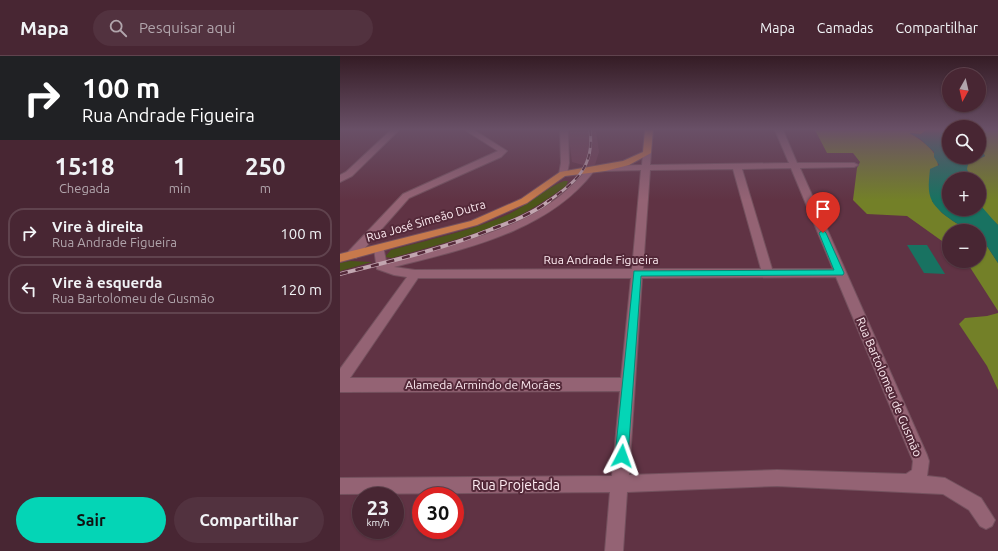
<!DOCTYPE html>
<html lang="pt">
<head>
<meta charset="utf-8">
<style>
	:root { --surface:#482633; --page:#52323f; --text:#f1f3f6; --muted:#b1a5ac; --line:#60434e; --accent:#04d5b6 }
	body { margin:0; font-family:Ubuntu,sans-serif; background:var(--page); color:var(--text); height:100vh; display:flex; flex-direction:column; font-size:15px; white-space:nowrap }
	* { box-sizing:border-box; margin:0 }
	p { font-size:13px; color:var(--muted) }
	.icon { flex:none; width:22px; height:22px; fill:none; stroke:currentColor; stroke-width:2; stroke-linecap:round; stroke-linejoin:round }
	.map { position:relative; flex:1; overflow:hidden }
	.drawer { display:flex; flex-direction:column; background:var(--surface); width:340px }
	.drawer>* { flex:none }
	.hud { background:#202124; color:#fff; overflow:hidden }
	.needle { width:26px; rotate:188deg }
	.controls { position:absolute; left:602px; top:12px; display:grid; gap:8px }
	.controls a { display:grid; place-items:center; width:44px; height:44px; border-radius:50%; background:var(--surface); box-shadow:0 1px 3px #0004,0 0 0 1px var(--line); font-size:20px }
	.speed { position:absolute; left:12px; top:431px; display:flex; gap:8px; font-size:20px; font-weight:700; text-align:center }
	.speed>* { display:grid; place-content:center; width:52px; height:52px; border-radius:50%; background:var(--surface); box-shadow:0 1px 3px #0004,0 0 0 1px var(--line); line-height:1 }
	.speed small { font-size:10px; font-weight:400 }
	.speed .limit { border:6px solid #d22; background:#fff; color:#111 }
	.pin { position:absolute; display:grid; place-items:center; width:34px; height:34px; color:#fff; margin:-41px -17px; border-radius:50% 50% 50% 0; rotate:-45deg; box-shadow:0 0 4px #0007 }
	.pin .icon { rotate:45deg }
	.me { position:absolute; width:44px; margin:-22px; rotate:4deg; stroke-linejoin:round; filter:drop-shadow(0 0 3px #0008) }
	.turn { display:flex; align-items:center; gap:14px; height:84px; padding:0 16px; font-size:18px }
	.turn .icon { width:52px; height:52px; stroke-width:2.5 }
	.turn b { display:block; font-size:28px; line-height:34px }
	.eta { display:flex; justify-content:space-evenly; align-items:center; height:68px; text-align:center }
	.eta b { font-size:24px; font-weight:700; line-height:28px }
	.primary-button { display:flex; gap:8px; margin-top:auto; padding:8px 16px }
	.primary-button a { flex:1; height:46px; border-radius:24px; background:var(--accent); color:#111; font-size:16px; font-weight:700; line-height:46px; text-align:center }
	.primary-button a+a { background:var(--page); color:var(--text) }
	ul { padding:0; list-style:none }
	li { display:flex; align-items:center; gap:12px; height:50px; margin:0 8px 6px; padding:0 8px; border:2px solid var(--line); border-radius:16px }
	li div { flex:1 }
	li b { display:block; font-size:15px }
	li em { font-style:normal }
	header { display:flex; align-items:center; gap:24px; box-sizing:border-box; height:56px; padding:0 20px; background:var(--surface); border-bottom:1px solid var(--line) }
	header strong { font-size:19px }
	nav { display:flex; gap:22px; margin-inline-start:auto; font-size:14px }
	.search { width:280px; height:36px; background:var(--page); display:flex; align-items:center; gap:10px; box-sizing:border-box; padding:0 14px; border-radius:22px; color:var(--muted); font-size:15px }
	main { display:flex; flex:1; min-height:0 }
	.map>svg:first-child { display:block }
	.built { fill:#703d51 }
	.green { fill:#4c551a }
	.forest { fill:#738028 }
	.water { fill:#187261 }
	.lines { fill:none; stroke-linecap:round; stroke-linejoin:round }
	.minor-casing { stroke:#74515e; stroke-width:2 }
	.major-casing { stroke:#74515e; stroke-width:2 }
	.minor { fill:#946374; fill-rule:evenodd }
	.major { fill:#c7794c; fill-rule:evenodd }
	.rail-far1-casing { stroke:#c2a6b0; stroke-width:3 }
	.rail-casing { stroke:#c2a6b0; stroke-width:4 }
	.rail-far1 { stroke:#542939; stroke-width:2; stroke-dasharray:6; stroke-linecap:butt }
	.rail { stroke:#542939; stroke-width:2.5; stroke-dasharray:8; stroke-linecap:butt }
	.route { fill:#04d5b6; stroke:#038a76 }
	.labels { text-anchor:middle; stroke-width:4; stroke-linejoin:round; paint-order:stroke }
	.street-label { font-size:12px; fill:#feecf2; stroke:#542939 }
	.near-street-label { font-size:14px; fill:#feecf2; stroke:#542939 }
</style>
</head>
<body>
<header>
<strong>Mapa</strong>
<div class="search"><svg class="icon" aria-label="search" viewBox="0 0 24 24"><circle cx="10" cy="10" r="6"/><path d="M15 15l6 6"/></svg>Pesquisar aqui</div>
<nav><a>Mapa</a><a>Camadas</a><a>Compartilhar</a></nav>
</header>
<main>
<section class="drawer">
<div class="hud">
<div class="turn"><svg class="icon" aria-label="right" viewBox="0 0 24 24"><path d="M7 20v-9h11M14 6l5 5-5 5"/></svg><div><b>100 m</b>Rua Andrade Figueira</div></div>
</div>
<div class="eta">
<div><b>15:18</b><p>Chegada</p></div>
<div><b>1</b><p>min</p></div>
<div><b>250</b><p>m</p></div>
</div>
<ul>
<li><svg class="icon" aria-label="right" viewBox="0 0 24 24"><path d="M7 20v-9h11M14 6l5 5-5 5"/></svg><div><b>Vire à direita</b><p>Rua Andrade Figueira</p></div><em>100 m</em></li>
<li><svg class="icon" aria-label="left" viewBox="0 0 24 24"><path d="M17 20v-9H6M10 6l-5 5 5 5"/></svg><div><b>Vire à esquerda</b><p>Rua Bartolomeu de Gusmão</p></div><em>120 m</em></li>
</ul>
<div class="primary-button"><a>Sair</a><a>Compartilhar</a></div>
</section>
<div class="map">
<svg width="658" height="495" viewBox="0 0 658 495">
	<rect width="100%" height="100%" fill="#603344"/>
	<path class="built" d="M228,74H256L259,96L254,112L232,106Z"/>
	<path class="green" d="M224,125H228L226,130C209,142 192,154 174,162C135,180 93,190 52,202L45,201L51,194C91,183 131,175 169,158C188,149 204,133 224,125Z
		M10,205L32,206L0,215V207Z"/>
	<path class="forest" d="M475,74H586L581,78L570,77C606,100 600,107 592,145L602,157L616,167L635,175H609V190L567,160L527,158L513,144L517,112L520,106L513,97H487Z
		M639,74H658V169C638,151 639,149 639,123H631L626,113L628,108L645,100L639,90Z
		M639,178L658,207V255L626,205H639Z
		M658,257V334L647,310L619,268L625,262L647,260Z"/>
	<path class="water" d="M586,74H609V101H639V90L645,100L628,108L627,113L631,123H609V153H639V148C646,155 651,162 658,169V207L639,178V175C625,175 599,158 592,145C587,135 589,124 590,113L599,109L594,101V96L580,83L569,77L581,78Z
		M567,189H587L605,218L584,217Z"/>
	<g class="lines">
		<defs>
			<path id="minor" d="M51,74H59L12,120L0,126V119L6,116Z
				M125,74H134L167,95L161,101L69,142L16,202H8L7,199L8,196L63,138L158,95Z
				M220,74H228L229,107L227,118L223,121L219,118L221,107Z
				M435,74H443L457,107H514L518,109L514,111L460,112L587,399L589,405L587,420L605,422L641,442L655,464L652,470L646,473L640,470L629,454L603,438L437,430L287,436L283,495H265L270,436L0,438V422L272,420L280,335L0,336V313L67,221L54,219L37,213L34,193L35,190H43L46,205C105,190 182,176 228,133C235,127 241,120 247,113L250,112L254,115C208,176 124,193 54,211L75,214L292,213L301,114L265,115L261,112L262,110L302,109L303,97L307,95L311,97L310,109L449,107ZM451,112L493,213H432L402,113ZM393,113L421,213H303L310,114ZM496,221L573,405L572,414L566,418L437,414L289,419L302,222ZM78,222H291L281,322H10Z"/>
			<path id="major" d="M305,74H313L311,97L289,109L265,115L225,120L187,147L137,169L0,206V198L131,165L181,143L220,116L283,105L303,96Z"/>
		</defs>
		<use href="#minor" class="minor-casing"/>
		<use href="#major" class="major-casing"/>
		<use href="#minor" class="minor"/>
		<use href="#major" class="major"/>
		<defs>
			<path id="rail-far1" d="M207,146C235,127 255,111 250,74"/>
			<path id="rail" d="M0,218C51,205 103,193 152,173C171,166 192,158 209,145"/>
		</defs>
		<use href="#rail-far1" class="rail-far1-casing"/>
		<use href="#rail" class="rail-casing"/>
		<use href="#rail-far1" class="rail-far1"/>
		<use href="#rail" class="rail"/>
	</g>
	<linearGradient id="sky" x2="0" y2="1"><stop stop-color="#351c25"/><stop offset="0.51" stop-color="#695067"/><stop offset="1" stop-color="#695067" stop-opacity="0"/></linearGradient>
	<rect width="658" height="144" fill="url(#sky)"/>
	<path class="route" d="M483,174L486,177L504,217L503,219L301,220L288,400L286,404L282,406L277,404L275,400L294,215L494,214L479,177Z"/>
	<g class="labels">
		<g class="street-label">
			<text transform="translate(86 165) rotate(-16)" y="4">Rua José Simeão Dutra</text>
			<text x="261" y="208">Rua Andrade Figueira</text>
			<text x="143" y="333">Alameda Armindo de Morães</text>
			<text transform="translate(549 331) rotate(67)" y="4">Rua Bartolomeu de Gusmão</text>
		</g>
		<g class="near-street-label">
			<text x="176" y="434">Rua Projetada</text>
		</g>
	</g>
</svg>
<div class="controls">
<a><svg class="needle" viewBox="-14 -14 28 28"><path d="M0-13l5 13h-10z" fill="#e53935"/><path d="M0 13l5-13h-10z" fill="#b1a5ac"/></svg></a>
<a><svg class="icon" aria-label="search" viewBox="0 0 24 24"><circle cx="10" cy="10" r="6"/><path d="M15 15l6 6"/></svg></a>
<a>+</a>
<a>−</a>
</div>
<div class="speed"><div>23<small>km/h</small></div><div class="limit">30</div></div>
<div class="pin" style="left:483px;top:177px;background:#d93025"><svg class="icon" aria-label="arrive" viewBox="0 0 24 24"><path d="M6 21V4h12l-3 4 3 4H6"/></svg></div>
<svg class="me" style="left:282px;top:400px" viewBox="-20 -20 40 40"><path d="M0-17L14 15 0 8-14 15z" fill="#04d5b6" stroke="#fff" stroke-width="4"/></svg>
</div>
</main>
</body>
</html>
